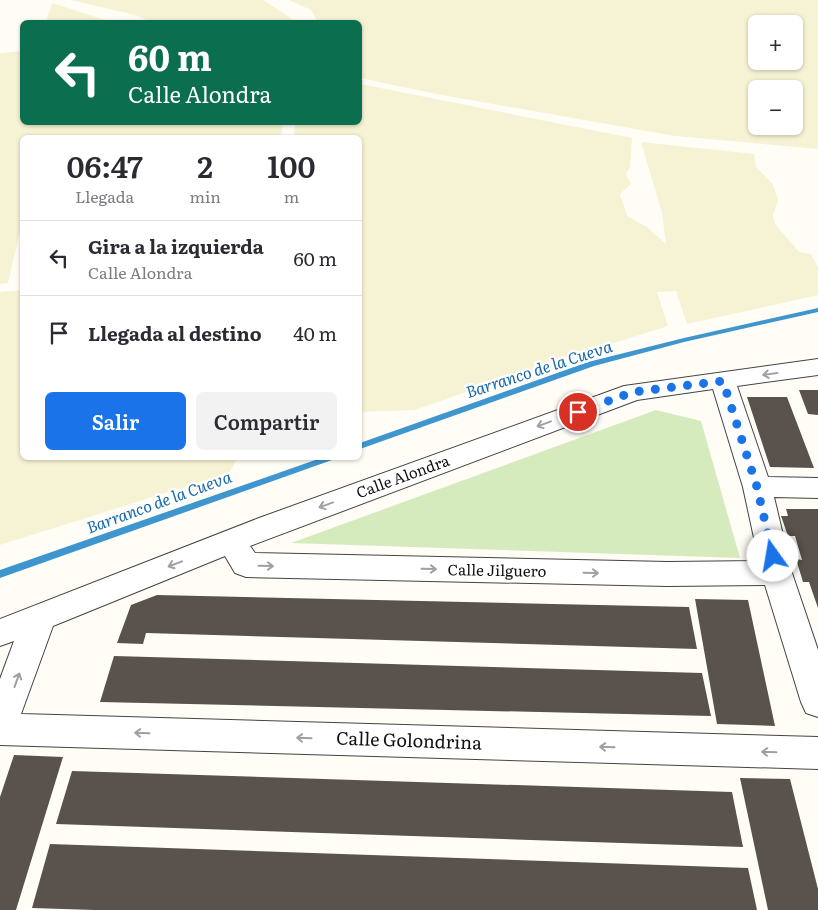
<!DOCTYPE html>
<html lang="es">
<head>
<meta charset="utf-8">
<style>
	:root { --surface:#fff; --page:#f2f2f3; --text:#2b2b33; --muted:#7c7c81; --line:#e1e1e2; --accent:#1a73e8 }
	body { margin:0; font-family:Literata,serif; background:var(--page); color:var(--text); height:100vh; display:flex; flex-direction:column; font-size:19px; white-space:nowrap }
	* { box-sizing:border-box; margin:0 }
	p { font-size:16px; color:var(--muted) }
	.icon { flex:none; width:28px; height:28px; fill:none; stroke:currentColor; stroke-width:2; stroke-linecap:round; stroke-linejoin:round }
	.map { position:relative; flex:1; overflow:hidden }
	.details { position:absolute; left:20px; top:135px; width:342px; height:325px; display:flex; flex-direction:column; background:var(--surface); border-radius:8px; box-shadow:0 1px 4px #0004 }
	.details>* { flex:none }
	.guide { position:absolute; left:20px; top:20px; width:342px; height:105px; border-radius:8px; box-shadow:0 1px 4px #0004; background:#0b6e4f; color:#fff; overflow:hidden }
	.buttons { position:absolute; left:748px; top:15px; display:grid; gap:10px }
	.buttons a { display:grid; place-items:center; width:55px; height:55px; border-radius:8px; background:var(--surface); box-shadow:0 1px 4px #0004; font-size:25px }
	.pin { position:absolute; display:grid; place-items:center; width:42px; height:42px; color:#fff; margin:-21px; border:2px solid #fff; border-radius:50%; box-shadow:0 1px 5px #0007 }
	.me { position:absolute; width:55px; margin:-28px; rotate:347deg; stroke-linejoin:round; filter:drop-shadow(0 0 4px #0008) }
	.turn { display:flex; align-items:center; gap:18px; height:105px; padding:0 25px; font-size:22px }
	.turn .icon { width:65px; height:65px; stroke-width:2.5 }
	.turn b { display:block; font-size:35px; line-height:42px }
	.eta { display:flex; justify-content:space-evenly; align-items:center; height:85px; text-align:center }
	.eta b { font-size:30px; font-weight:600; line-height:35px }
	.primary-button { display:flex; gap:10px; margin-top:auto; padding:10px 25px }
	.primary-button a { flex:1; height:58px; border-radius:8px; background:var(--accent); color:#fff; font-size:20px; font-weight:600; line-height:58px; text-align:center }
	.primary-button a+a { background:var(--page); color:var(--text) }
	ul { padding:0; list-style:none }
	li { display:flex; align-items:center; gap:15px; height:75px; padding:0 25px; border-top:1px solid var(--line) }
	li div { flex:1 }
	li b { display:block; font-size:19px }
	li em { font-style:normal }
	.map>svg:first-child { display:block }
	.farmland { fill:#f6f3d4; fill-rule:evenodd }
	.green { fill:#d5ebbd }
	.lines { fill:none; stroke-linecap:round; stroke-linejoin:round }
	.stream { fill:#3f96cf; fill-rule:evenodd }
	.building { fill:#5a524d }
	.street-casing { stroke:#444; stroke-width:2 }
	.street { fill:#fff; fill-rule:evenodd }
	.oneway { stroke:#a0a0a0 }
	.route { stroke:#1a73e8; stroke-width:9; stroke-dasharray:0 16.2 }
	.labels { text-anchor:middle; stroke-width:5; stroke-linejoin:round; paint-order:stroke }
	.street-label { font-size:15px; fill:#111; stroke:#fff }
	.water-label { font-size:16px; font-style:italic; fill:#1768a6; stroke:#fff }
	.near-street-label { font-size:18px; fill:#111; stroke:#fff }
</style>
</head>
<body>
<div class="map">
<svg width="818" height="910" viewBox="0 0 818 910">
	<rect width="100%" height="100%" fill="#fffdf5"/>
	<path class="farmland" d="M71,0H263L295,21L152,22L131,14Z
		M289,0H818V149L675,136L431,93L360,78V22H318L311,10ZM756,24H794V61H756ZM756,89H794V126H756Z
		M52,3L99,18L114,22H46Z
		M22,51V122L283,123L281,137L22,138V223L8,283L0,284V53Z
		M360,84L632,138L630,167L626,174L631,184L620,194L627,216L647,227L666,244L662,213L641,142L754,154L756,167L773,184L778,200L773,216L775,224L799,252L811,254L818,267V295L687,324L676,291L657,292L668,326L534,368L415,410L360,412V138L294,137L295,123L360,122Z
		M22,290V458H238L229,473L0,545V292Z"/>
	<path class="green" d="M656,410L701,421L740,558L291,543Z"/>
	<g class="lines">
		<path class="stream" d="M818,308V312L684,342L594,366L360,449V443L588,362L684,338Z
			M321,458H333L332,460L0,578V570Z"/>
	</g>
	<path class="building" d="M799,390H818V415L808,414Z
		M747,397H787L814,468L770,467Z
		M786,509H818V608L809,582H803L796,559L802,560L795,536H788L781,516H788Z
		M157,595L689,607L697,649L146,633L143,644L117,643L131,605Z
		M695,599L748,600L775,726L717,724Z
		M114,656L702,673L711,716L100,702Z
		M14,755L63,757L16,910H0V797Z
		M72,771L732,792L743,847L56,824Z
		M740,778L790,779L818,889V910H768Z
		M50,844L748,868L757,910H94L32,908Z"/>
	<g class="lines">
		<defs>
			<path id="street" d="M818,359V375L737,386L768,477L818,478V498L774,497L792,573L818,650V717L806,713L801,702L765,585L668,586L246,577L235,573L225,556L53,626L21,714L818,737V769L0,745V679L14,641L0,646V619L259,518L624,386ZM713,389L743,487L759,561L668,562L255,553L250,546L637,400Z"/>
		</defs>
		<use href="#street" class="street-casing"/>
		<use href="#street" class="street"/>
	</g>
	<defs><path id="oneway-shaft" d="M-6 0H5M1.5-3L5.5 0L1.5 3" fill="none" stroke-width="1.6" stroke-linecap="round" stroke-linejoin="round" transform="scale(1.25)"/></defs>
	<g class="oneway">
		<use href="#oneway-shaft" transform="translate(770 374) rotate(172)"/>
		<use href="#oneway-shaft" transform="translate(544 424) rotate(160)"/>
		<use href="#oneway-shaft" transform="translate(326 505) rotate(160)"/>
		<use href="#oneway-shaft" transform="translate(175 564) rotate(159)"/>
		<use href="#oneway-shaft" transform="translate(266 566) rotate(1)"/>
		<use href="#oneway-shaft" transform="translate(429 569) rotate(1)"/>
		<use href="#oneway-shaft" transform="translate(591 573) rotate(1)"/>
		<use href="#oneway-shaft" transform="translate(17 680) rotate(-70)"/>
		<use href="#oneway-shaft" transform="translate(142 733) rotate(-178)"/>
		<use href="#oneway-shaft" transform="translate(304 738) rotate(-178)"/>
		<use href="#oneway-shaft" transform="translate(607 747) rotate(-178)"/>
		<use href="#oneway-shaft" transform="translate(769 752) rotate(-178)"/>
	</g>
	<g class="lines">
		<path class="route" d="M578,412L633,392L723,381L757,487L773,556"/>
	</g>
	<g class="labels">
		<g class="street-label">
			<text transform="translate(403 477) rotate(-20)" y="5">Calle Alondra</text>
			<text transform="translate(497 571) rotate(1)" y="5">Calle Jilguero</text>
		</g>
		<g class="water-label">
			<text transform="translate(539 369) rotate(-18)" y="6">Barranco de la Cueva</text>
			<text transform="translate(159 502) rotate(-20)" y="6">Barranco de la Cueva</text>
		</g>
		<g class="near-street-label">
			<text transform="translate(409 741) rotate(2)" y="6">Calle Golondrina</text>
		</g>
	</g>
</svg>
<div class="buttons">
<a>+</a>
<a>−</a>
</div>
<div class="pin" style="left:578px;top:412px;background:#d93025"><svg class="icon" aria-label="arrive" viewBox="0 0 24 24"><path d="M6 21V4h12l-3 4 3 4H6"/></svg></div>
<svg class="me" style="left:773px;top:556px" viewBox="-20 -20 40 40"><circle r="19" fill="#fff"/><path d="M0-13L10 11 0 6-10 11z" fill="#1a73e8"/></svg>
<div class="guide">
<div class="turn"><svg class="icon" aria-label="left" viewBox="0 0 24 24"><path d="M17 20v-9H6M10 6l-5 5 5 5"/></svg><div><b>60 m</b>Calle Alondra</div></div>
</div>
<section class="details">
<div class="eta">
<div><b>06:47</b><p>Llegada</p></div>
<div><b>2</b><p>min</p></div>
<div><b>100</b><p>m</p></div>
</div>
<ul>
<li><svg class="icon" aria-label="left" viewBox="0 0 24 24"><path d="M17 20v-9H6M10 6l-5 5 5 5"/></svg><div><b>Gira a la izquierda</b><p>Calle Alondra</p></div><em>60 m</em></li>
<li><svg class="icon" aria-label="arrive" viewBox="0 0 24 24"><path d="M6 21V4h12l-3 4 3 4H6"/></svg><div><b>Llegada al destino</b></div><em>40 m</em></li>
</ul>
<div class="primary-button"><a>Salir</a><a>Compartir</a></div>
</section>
</div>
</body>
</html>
